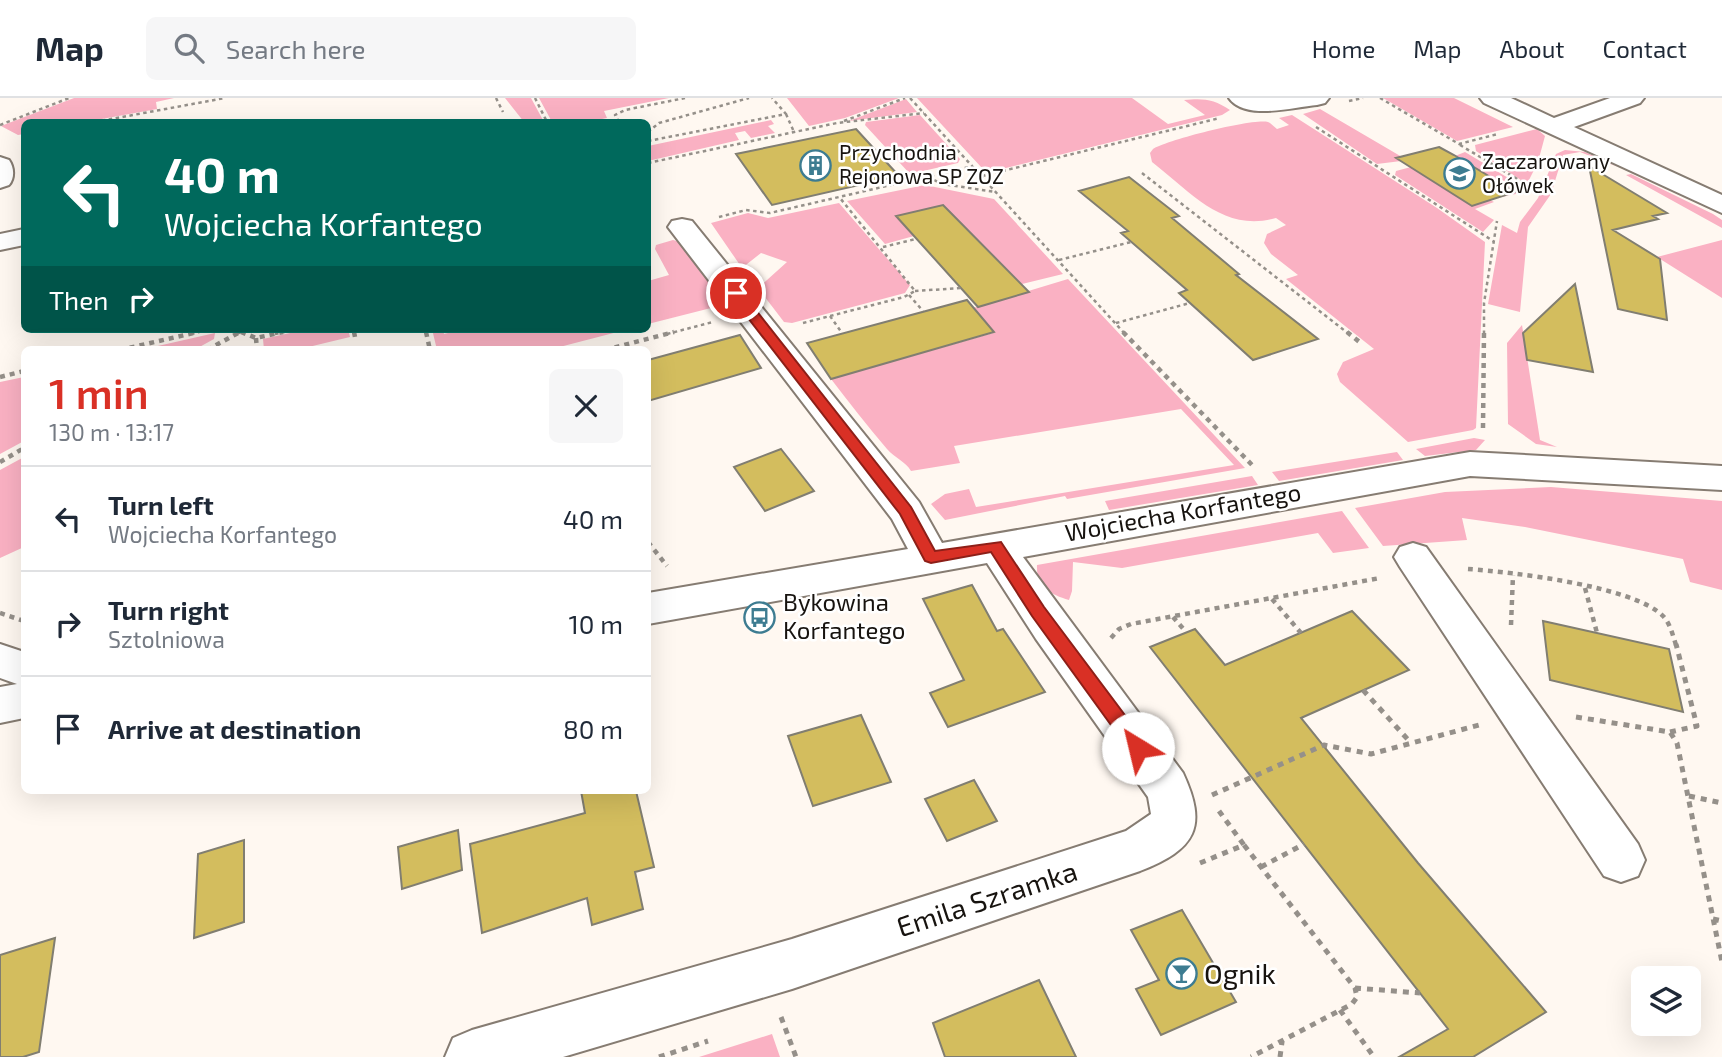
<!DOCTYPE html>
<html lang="en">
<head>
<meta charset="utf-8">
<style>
	:root { --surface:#fff; --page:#f6f6f7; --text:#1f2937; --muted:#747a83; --line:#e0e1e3; --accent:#d93025 }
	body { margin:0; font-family:"Exo 2",sans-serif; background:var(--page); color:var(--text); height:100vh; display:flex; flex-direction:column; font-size:26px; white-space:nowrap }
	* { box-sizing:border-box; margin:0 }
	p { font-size:23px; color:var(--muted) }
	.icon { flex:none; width:38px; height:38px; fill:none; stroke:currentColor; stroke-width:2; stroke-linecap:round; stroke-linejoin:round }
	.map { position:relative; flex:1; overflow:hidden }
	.sheet { position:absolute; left:21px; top:248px; width:630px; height:448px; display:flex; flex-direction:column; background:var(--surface); border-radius:10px; box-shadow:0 7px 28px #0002 }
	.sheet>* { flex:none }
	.hud { position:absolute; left:21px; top:21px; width:630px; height:214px; border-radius:10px; box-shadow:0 7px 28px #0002; background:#00695c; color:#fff; overflow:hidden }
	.tools { position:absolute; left:1631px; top:868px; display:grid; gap:14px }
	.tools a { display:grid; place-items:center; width:70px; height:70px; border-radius:10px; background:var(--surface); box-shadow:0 7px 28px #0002; font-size:35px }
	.pin { position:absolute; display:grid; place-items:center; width:60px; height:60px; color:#fff; margin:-30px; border:4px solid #fff; border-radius:50%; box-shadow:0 2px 7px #0007 }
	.me { position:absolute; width:77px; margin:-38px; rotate:324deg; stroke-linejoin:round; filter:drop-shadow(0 0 5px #0008) }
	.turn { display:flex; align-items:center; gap:24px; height:147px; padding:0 28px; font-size:32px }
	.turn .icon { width:91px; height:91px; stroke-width:2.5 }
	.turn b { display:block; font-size:49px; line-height:60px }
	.then { display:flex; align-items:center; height:66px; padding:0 28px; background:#0003; gap:14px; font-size:26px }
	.round { display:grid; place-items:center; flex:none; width:74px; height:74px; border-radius:10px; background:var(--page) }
	.overview { display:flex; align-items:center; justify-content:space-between; height:119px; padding:0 28px }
	h1 { font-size:42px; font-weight:600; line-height:52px; color:var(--accent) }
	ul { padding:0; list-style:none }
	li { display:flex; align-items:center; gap:21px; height:105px; padding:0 28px; border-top:2px solid var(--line) }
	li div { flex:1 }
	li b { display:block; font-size:26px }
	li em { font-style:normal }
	header { display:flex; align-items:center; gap:42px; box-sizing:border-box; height:98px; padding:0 35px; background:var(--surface); border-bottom:2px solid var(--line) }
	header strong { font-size:33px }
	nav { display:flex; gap:38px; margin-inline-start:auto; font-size:24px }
	.search { width:490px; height:63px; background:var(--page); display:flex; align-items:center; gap:18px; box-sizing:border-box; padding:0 24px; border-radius:10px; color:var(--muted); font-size:26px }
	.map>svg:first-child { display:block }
	.green { fill:#fab1c3 }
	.building { fill:#d3bd5e; stroke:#817e71; stroke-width:2 }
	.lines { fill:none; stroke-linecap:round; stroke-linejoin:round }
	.minor-casing { stroke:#867c72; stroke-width:4 }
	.path-far2 { stroke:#95908a; stroke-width:2.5; stroke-dasharray:3.5 3.5; stroke-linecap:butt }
	.path-far1 { stroke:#95908a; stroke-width:4.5; stroke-dasharray:5 5; stroke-linecap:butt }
	.path { stroke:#95908a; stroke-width:5; stroke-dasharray:6 6; stroke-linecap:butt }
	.minor { fill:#fff; fill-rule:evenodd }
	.route { fill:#d93025; stroke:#8d1f18; stroke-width:2 }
	.labels { text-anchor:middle; stroke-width:5; stroke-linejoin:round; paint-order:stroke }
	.far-poi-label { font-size:21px; fill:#17130f; stroke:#fff; text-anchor:start }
	.street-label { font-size:24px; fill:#17130f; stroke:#fff }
	.poi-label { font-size:24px; fill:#17130f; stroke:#fff; text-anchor:start }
	.near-street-label { font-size:28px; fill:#17130f; stroke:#fff }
	.near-poi-label { font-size:28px; fill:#17130f; stroke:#fff; text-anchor:start }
</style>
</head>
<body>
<header>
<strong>Map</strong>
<div class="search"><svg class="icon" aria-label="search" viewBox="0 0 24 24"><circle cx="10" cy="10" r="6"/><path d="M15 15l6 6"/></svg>Search here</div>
<nav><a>Home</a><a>Map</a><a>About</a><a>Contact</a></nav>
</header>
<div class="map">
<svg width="1722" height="959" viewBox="0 0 1722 959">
	<rect width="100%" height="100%" fill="#fff8f1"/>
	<path class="green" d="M74,0H174L156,4L157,11L85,24H24V36L18,37L1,28Z
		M505,0H531L544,24H524Z
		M539,0H669L604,13L607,20L587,24H552Z
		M787,0H899L845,20L809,28Z
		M917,0H1132L1168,26L1205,17L1184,2C1203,0 1214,1 1230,12L1222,17L994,73L982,70Z
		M1383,0H1454L1513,29L1457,43Z
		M906,1L917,14L849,23Z
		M1320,11L1402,59L1397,60L1401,63L1377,66L1303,16Z
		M920,17L960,61L958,65L910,76L865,27L866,24Z
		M1292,17L1437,110L1485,144L1476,330L1473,332L1408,344L1340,284L1337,276L1343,264L1374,251L1286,181L1298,177L1271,156L1264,145L1267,136L1286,127L1276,120C1223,135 1191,94 1152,64L1150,55L1153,51C1167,42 1253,20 1268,24C1271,25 1274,29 1277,31L1289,27L1279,20Z
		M771,22L774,26L768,28L775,35L751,40L745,33L735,35L739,42L648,63V48Z
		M1537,31L1545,38L1538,64L1527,86L1476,53L1475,47Z
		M1565,52L1585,54L1618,69L1580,54L1563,57L1551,96L1528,129L1520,214L1488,206L1502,127L1517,135L1520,124L1538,100L1556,56Z
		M1465,54L1525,90V94L1497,100L1515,94L1455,58Z
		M1411,69L1472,108L1490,102L1494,104L1475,111L1494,122L1483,134L1395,77L1396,73Z
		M1631,76L1713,116L1722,122V130L1626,77Z
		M925,87L994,101L1063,176L1022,186L943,107L897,118L914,138L885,146L847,103Z
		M839,105L910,187L905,195L792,225L784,224L758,190L787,164L761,155L742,170L711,125L748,115L768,120Z
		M673,142L680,144L721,197L711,210L648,226V183L669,177L655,151L656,147Z
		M1722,142V200L1657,159Z
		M1068,181L1245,370L1067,401L1065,398L945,422L931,406L945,396L969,391L976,409L1234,367L1181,311L954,348L960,365L911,373C906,364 895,360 887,351C867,328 849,304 831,281L993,235L973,210Z
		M1522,227L1540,342L1557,349L1536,346L1508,326L1507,245Z
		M308,231H348L350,239L296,252H264L263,241Z
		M432,231H443L444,236L464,231H629L548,252H437Z
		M215,235L214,241L194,252H140Z
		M24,279V343L0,356V284Z
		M1474,340L1485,342L1476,352L1425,358L1416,351Z
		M1397,354L1403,362L1279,383L1272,374Z
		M24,359V449L0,460V372Z
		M1252,378L1258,387L1109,412L1105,403Z
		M1551,389L1722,403V492L1690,484L1683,461L1525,429L1462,420L1467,442L1383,448L1355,410L1445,394Z
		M1342,413L1369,450L1333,455L1318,435L1122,470L1073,464L1072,493L1069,502C1050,496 1036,489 1037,467Z
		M772,936L780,959H699Z"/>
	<path class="building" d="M856,31L899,78L772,107L736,56Z
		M1439,49L1454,57L1515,94L1472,108L1396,60Z
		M1589,68L1667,115L1653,118L1658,121L1613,132L1660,161L1667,222L1618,211Z
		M1129,79L1179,118L1172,120L1239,176L1236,177L1318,241L1253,262L1179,195L1187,192L1121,135L1128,133L1079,93Z
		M943,107L1029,194L978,209L896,118Z
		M1575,186L1593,274L1527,262L1523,235Z
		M967,202L994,234L831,281L807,245Z
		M740,237L761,270L648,303V262Z
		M781,351L814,393L765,413L734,369Z
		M972,487L997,533L1003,531L1045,594L948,629L930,595L964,582L923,501Z
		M1352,513L1409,572L1301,620L1418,765L1546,914L1473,959H1399L1448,931L1150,549L1195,531L1225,567Z
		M1543,523L1669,551L1683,614L1550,582Z
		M861,617L891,684L813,708L788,638Z
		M974,682L997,723L947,743L925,701Z
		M581,693H636L654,769L635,774L643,811L592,827L587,800L482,835L470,746L585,715Z
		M458,732L462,772L402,791L398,749Z
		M244,742V824L194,840L198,756Z
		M1182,812L1236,904L1161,937L1136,891L1159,882L1131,832Z
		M55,840L39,954L23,959H0V857Z
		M1039,882L1076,959H945L933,925Z"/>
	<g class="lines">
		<defs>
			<path id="minor" d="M1229,0H1329L1325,5L1317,7C1294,9 1245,23 1229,0Z
				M1480,0H1511L1554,20L1610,0H1644L1640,5L1574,29L1722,97V115L1484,5Z
				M0,59L9,62C14,69 15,80 9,87L0,90Z
				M682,121L692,123L919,404L942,445L1470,354L1722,368V392L1470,378L1023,459L1183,675C1208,729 1196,751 1140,773L792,891L563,959H445L453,940L472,932L792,841L1126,733L1151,716L1148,699L1036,541L987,465L648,526V495L908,451L892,421L668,129L672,123Z
				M24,131V147L0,152V136Z
				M1413,445L1426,449L1638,746L1645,762L1638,778L1621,784L1604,778L1400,469L1394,459L1400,449Z
				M0,546L24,554V620L0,625V589L17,586L0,580Z"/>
		</defs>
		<use href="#minor" class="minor-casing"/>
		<path class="path-far2" d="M496,0L503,14
			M535,0L547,24
			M910,0L1125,236
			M1380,0L1459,46L1498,36
			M1349,3L1363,0
			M786,16L794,34
			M844,23L905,0
			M95,24L225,0
			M619,24L615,17L625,12L685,0
			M0,27L69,0
			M1316,29L1493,143
			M648,34L659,25L749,0
			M648,43L786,16L772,0
			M1460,47L1534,91
			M648,65L837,25L924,15
			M1142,75L1349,236
			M982,78L1220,20
			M928,79L942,86L996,94
			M719,119L746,112L770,115L973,68
			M883,149L916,141
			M1059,162L1131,144
			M915,193L961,190
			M909,197L923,213
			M830,218L842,235
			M803,225L904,199L915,193L840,100
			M1116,225L1190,205
			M353,231L354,236
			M425,231L426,236
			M241,234L246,236
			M191,236L212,231
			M237,236L246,231
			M275,236L298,231
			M667,236L713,224
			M1484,236V205L1497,123"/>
		<path class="path-far1" d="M241,234L256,240L283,234
			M354,234L355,239
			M426,234L430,252
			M1123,234L1254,369
			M1347,234L1362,246
			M256,240L257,252
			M120,252L198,234
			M207,252L240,234
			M605,252L674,234
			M0,279L24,273
			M1483,330L1484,234
			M0,364L24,350
			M648,444L667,468
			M1468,471C1512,474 1633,488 1663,518C1670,525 1673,538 1676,547
			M1585,490L1597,535
			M1272,501L1301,535
			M0,515L24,523
			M1173,519L1186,534
			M1511,527L1513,477
			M1111,540L1119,531L1131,526L1380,480"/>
		<path class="path" d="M1363,592L1411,645
			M1576,619L1670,634L1677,645L1722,864
			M1670,634L1697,628L1676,546
			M1212,697L1324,647L1371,656L1479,627
			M1689,698L1722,705
			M1244,747L1355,890L1357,899L1352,906L1251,959
			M1200,765L1244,747L1219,713
			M1261,769L1304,746
			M1713,821L1722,823
			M1355,890L1420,895
			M1340,912L1374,959
			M781,919L796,959
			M659,959L708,943
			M1280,959L1282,944"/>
		<use href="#minor" class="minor"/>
	</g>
	<path class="route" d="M731,192H740L911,409L935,453L1001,444L1044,509L1145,644L1147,650L1145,656H1132L1032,518L991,454L931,465L925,463L900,416L731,198Z"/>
	<defs>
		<symbol id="building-ring" viewBox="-11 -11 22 22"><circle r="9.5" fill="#fff" stroke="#3d7c91" stroke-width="1.5"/><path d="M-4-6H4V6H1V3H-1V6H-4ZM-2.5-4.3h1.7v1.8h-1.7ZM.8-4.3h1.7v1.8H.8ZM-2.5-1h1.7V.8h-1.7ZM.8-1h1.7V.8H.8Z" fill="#3d7c91"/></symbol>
		<symbol id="school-ring" viewBox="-11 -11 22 22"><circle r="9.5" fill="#fff" stroke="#3d7c91" stroke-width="1.5"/><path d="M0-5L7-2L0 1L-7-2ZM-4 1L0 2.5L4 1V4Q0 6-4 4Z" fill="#3d7c91"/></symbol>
		<symbol id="bus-ring" viewBox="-11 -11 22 22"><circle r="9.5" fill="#fff" stroke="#3d7c91" stroke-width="1.5"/><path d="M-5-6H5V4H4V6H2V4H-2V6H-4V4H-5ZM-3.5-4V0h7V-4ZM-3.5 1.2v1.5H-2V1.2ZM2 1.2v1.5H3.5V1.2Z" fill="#3d7c91"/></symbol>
		<symbol id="bar-ring" viewBox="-11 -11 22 22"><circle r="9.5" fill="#fff" stroke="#3d7c91" stroke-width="1.5"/><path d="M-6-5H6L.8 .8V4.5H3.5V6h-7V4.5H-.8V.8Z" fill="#3d7c91"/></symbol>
	</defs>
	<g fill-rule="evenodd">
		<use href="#building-ring" x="798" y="50" width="35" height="35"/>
		<use href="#school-ring" x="1442" y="58" width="35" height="35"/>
		<use href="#bus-ring" x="742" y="502" width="35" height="35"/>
		<use href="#bar-ring" x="1164" y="858" width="35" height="35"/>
	</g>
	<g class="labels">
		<g class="far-poi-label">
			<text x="839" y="62">Przychodnia<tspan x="839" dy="24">Rejonowa SP ZOZ</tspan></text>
			<text x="1482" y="71">Zaczarowany<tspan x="1482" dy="24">Ołówek</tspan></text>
		</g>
		<g class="street-label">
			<text transform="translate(1183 415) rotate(-10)" y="8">Wojciecha Korfantego</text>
		</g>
		<g class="poi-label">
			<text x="783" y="513">Bykowina<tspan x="783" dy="28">Korfantego</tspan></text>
		</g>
		<g class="near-street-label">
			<text transform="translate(987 801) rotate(-18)" y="10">Emila Szramka</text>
		</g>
		<g class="near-poi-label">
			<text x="1204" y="886">Ognik</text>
		</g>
	</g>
</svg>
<div class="tools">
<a><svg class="icon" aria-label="layers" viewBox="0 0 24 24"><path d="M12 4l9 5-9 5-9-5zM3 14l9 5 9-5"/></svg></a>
</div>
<div class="pin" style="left:736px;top:195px;background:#d93025"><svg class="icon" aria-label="arrive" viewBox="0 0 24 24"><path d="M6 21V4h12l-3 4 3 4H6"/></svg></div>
<svg class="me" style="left:1138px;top:650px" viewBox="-20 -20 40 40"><circle r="19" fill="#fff"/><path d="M0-13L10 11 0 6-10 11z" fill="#d93025"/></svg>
<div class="hud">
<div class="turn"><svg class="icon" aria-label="left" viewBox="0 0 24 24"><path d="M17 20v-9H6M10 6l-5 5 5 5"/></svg><div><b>40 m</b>Wojciecha Korfantego</div></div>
<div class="then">Then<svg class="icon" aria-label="right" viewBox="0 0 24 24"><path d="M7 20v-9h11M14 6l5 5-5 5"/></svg></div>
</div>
<section class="sheet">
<div class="overview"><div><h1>1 min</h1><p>130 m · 13:17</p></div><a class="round"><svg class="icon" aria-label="close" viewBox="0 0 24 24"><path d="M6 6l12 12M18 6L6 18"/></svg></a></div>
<ul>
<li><svg class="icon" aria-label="left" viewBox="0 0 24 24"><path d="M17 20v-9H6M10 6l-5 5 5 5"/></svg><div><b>Turn left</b><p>Wojciecha Korfantego</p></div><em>40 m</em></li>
<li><svg class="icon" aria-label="right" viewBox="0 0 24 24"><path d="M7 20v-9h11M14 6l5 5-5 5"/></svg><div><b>Turn right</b><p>Sztolniowa</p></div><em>10 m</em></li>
<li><svg class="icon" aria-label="arrive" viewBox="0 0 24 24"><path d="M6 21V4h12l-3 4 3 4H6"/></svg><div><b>Arrive at destination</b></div><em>80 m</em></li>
</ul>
</section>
</div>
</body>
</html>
